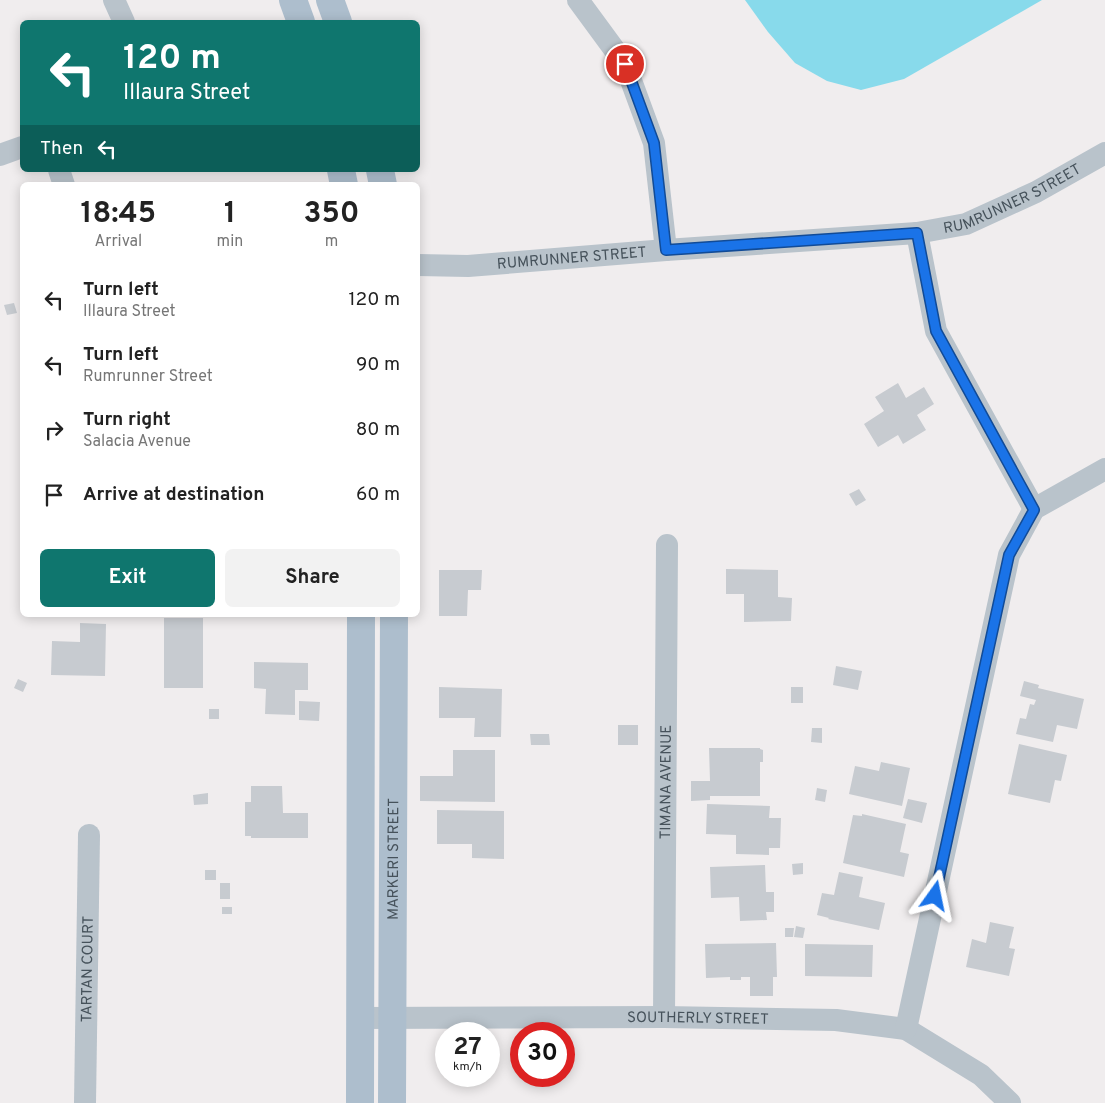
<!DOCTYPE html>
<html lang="en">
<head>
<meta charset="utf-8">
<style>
	:root { --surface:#fff; --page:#f2f2f2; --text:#222; --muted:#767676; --accent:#0f766e }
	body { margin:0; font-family:Overpass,sans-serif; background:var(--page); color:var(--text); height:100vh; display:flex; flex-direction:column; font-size:19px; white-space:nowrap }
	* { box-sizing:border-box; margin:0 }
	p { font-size:16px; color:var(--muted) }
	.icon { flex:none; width:28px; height:28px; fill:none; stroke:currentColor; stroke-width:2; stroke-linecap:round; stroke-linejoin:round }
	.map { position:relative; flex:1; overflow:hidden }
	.side { position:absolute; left:20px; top:182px; width:400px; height:435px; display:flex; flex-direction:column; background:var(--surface); border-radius:8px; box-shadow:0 2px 12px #0003 }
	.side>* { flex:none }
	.banner { position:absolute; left:20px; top:20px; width:400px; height:152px; border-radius:8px; box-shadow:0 2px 12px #0003; background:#0f766e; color:#fff; overflow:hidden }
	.speed { position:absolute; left:435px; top:1022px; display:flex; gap:10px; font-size:25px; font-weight:700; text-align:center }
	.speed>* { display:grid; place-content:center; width:65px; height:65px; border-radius:50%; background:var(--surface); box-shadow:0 2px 12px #0003; line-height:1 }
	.speed small { font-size:12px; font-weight:400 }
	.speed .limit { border:8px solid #d22; background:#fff; color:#111 }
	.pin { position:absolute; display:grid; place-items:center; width:42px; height:42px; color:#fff; margin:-21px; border:2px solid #fff; border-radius:50%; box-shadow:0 1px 5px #0007 }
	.me { position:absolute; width:55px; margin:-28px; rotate:12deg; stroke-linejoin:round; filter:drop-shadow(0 0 4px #0008) }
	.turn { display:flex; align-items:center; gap:18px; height:105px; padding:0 20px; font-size:22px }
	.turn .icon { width:65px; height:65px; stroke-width:2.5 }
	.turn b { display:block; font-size:35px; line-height:42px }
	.then { display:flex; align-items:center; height:48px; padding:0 20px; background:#0003; gap:10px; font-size:19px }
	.eta { display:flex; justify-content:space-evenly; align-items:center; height:85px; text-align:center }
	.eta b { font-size:30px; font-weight:700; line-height:35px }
	.button { display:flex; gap:10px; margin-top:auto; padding:10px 20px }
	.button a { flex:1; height:58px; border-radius:8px; background:var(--accent); color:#fff; font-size:20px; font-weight:700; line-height:58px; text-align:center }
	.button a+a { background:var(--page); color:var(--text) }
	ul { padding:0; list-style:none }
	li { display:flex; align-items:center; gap:15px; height:65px; padding:0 20px }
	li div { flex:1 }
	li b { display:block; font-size:19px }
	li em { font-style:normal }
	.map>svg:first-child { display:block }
	.water { fill:#88daeb }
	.building { fill:#c7cbd0 }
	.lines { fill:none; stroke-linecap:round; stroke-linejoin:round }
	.minor { stroke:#b9c3cb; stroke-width:22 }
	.major { stroke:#adbecd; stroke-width:28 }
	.route-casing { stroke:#114b97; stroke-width:12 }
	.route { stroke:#1a73e8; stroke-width:9 }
	.labels { text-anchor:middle; stroke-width:5; stroke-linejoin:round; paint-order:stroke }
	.street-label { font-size:15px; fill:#46525b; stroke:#fff }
</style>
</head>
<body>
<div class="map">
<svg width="1105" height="1103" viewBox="0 0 1105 1103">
	<rect width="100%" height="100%" fill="#f0edee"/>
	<path class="water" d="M745,0H1042L904,79L861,90L827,81L795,63L768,32Z"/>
	<path class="building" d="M14,303L17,313L7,315L4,305Z
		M898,383L906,398L924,387L934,404L917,415L926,430L903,444L898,435L878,447L864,424L884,411L875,397Z
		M859,489L866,500L856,506L849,494Z
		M726,569L778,570V597L792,598L791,621L744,622V594H726Z
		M439,570H482L481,590H468L467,616H439Z
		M164,618H203V688H164Z
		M80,623L106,624L105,676L51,675L52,641L80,642Z
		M254,662L308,663V690H295V715L265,714L266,689L254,688Z
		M836,666L862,671L858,690L833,685Z
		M18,679L27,683L23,692L14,688Z
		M1024,681L1039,685L1038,688L1084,699L1077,729L1057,725L1053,742L1016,734L1020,718L1026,719L1030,704L1034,705L1036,700L1020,696Z
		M439,687L502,689L501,737H474L475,718H439Z
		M791,687H803V703H791Z
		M299,701L320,702L319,721L299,720Z
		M209,709H219V719H209Z
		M618,725H638V745H618Z
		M812,728H822V743L811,742Z
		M530,734H549L550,745H531Z
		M1019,744L1067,755L1061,781L1055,780L1050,803L1008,794Z
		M709,748H760V749L763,750V762H760V796H710V800L691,801V781H710Z
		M453,750H495V802L420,801V776H453Z
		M881,762L910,768L902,806L849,794L855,766L879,771Z
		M251,786H282L283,813H308V838H251V836H245V802H251Z
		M817,788L827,790L825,802L815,800Z
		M208,793V804L194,805L193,795Z
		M908,799L927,803L922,823L903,818Z
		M707,804L770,806L769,818H781L780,848H769V855L736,854V835L706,834Z
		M437,810L504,811V859L472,858V844H437Z
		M862,814L906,824L900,852L909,854L904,877L843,863L853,815L862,816Z
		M803,863V874L793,875L792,864Z
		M765,865L766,892H774V912H766L767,920L740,921L739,897L711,898L710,867Z
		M205,870H216V880H205Z
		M839,872L863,877L859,897L885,903L879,930L828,919L829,918L817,915L822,893L834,895Z
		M220,883H230V899H220Z
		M222,907H232V914H222Z
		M990,922L1014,927L1009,948L1015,949L1009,976L966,967L972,939L986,943Z
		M796,926L805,928L803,938L794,937Z
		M785,928H794L793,937H785Z
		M776,943L777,977H773V996H750V977H741V980H730V977L706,978L705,944Z
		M805,944L873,945L872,977L805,976Z"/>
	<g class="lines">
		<g class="minor">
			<path d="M114,0L124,22"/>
			<path d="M578,0L625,64L654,143L666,250"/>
			<path d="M0,155L22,147"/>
			<path d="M59,170L64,185"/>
			<path d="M917,233L936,331L1034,509"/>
			<path id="s1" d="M418,265L468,266L666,250L917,233L966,224L1036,192L1105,153"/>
			<path id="s2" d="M664,1017L667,545"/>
			<path id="s3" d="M360,1018L664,1017L836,1020L906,1029L981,1075L1010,1103"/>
			<path d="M906,1029L1009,555L1034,509L1105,469"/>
			<path id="s4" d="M85,1103L89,835"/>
		</g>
		<g class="major">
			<path d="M293,0L301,22"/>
			<path d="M330,0L338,22"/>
			<path d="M341,170L344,185"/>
			<path d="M380,170L383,185"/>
			<path d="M360,1103L361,615"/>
			<path id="s5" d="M392,1103L394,615"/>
		</g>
	</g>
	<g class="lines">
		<defs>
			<path id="route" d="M625,64L654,143L666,250L917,233L936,331L1034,510L1009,555L935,896"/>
		</defs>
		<use href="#route" class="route-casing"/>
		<use href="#route" class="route"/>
	</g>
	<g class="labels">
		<g class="street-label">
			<text dy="5" stroke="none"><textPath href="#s1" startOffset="602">RUMRUNNER STREET</textPath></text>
			<text dy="5" stroke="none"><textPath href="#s1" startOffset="154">RUMRUNNER STREET</textPath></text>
			<text dy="5" stroke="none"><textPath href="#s2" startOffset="235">TIMANA AVENUE</textPath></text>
			<text dy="5" stroke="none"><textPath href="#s5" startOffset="244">MARKERI STREET</textPath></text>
			<text dy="5" stroke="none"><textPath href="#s4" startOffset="134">TARTAN COURT</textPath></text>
			<text dy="5" stroke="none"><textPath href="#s3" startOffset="338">SOUTHERLY STREET</textPath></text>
		</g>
	</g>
</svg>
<div class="speed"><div>27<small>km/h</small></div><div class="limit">30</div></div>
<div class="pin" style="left:625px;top:64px;background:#d93025"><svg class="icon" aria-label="arrive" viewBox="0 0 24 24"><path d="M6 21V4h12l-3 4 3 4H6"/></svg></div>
<svg class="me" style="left:935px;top:896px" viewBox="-20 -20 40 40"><path d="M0-17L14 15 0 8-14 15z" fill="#1a73e8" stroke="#fff" stroke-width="4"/></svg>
<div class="banner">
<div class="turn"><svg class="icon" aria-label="left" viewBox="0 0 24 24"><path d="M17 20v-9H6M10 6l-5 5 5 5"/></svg><div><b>120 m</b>Illaura Street</div></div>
<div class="then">Then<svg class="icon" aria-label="left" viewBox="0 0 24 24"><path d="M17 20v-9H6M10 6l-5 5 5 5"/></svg></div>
</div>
<section class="side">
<div class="eta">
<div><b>18:45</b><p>Arrival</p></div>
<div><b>1</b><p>min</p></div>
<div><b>350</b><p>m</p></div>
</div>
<ul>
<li><svg class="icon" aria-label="left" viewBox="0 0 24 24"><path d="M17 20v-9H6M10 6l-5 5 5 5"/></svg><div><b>Turn left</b><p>Illaura Street</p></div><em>120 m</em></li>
<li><svg class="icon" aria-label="left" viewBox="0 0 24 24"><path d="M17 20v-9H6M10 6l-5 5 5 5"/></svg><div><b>Turn left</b><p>Rumrunner Street</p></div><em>90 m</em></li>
<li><svg class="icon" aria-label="right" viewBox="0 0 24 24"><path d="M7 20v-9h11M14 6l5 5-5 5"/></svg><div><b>Turn right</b><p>Salacia Avenue</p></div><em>80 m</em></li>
<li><svg class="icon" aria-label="arrive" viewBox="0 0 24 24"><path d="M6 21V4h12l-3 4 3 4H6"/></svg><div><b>Arrive at destination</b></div><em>60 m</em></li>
</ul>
<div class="button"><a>Exit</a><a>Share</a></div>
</section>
</div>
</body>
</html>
